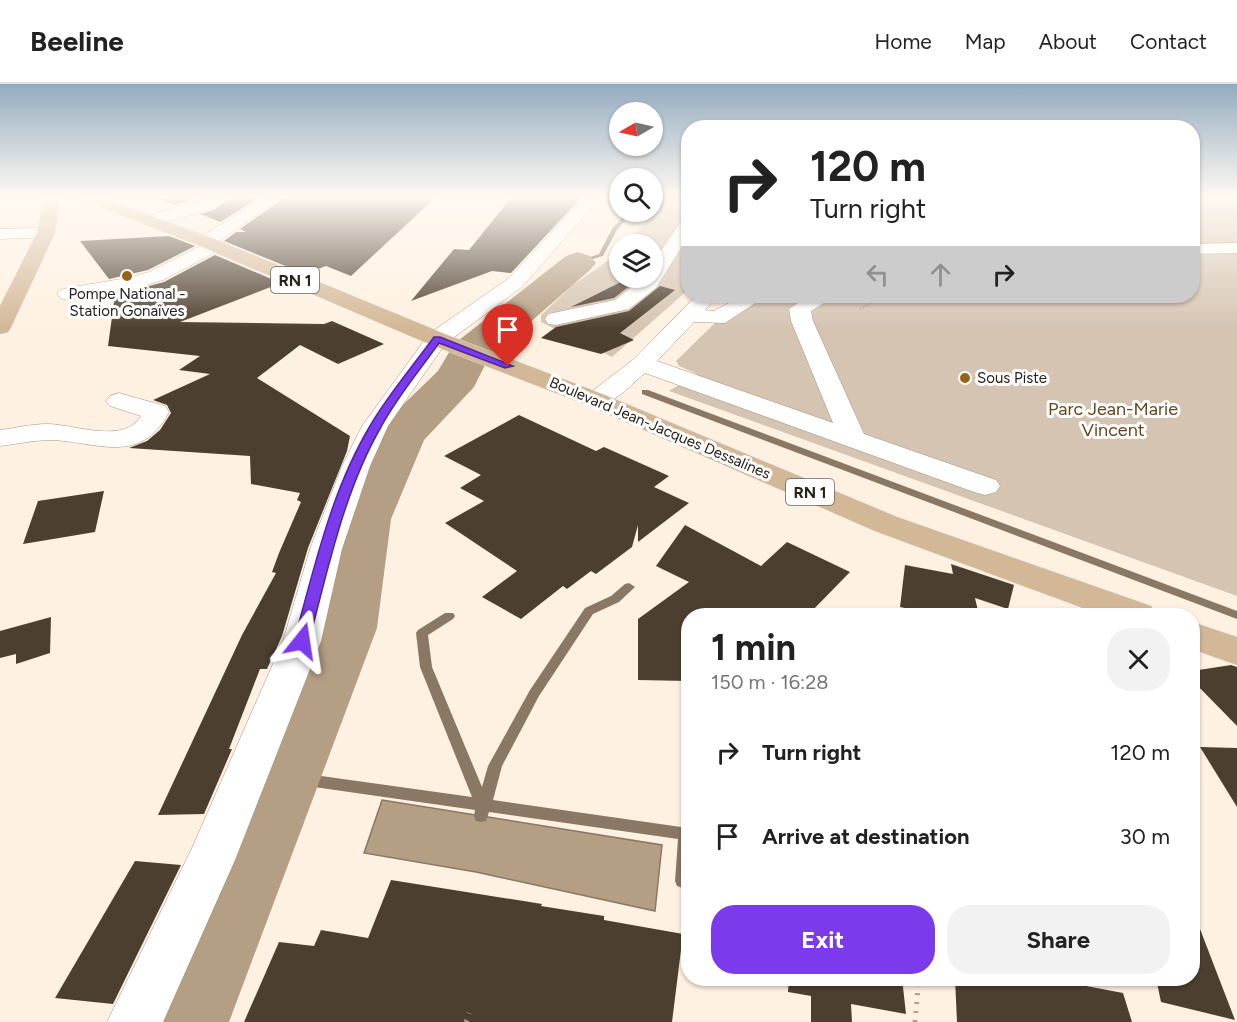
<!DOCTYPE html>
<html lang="en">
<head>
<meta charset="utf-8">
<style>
	:root { --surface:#fff; --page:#f2f2f2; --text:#222; --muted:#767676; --line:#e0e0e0; --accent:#7c3aed }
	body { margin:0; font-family:Figtree,sans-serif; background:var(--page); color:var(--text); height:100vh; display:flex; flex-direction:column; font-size:22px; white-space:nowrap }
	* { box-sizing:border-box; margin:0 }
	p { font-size:20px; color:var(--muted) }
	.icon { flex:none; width:33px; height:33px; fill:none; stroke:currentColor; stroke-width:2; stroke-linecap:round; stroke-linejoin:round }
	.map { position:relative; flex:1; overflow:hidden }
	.sheet { position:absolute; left:681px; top:524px; width:519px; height:378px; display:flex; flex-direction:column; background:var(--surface); border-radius:24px; box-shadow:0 2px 4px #0004 }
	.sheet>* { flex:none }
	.top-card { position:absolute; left:681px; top:36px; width:519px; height:183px; border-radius:24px; box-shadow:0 2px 4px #0004; background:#fff; color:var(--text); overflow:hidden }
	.needle { width:39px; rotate:261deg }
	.fabs { position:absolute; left:609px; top:18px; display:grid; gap:12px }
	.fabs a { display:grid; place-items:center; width:54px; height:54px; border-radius:50%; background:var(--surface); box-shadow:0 2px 4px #0004; font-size:30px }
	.pin { position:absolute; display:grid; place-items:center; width:51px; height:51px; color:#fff; margin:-62px -26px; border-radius:50% 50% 50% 0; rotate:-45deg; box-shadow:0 0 6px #0007 }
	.pin .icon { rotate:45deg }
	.me { position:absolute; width:66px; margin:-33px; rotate:15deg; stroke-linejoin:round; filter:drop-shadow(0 0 4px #0008) }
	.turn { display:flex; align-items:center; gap:21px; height:126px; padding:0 30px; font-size:27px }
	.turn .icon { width:78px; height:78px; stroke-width:2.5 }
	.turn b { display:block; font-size:42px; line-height:51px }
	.lanes { display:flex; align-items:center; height:57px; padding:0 30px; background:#0003; justify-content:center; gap:30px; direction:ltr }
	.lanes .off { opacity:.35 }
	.round { display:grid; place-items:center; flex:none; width:63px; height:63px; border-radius:24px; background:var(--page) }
	.head { display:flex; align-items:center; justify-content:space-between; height:102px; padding:0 30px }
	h1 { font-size:36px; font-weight:700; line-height:45px }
	.button { display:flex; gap:12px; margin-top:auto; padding:12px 30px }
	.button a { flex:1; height:69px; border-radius:24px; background:var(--accent); color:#fff; font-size:24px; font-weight:700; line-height:69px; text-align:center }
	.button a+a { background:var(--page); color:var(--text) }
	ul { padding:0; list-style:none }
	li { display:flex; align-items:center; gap:18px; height:84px; padding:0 30px }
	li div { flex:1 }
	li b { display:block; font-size:22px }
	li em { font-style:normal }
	header { display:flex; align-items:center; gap:36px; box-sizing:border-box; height:84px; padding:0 30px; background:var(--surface); border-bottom:2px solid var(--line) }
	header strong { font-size:28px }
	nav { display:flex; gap:33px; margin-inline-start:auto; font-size:21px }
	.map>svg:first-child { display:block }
	.green { fill:#d5c4b2 }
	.water { fill:#b49e84; stroke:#8a7864; stroke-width:1.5 }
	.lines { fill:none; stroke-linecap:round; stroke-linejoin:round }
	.stream { fill:#8a7864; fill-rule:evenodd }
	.river { fill:#b49e84; fill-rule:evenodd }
	.building { fill:#4d3f2f }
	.minor-casing { stroke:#a49482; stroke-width:1 }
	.major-casing { stroke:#dcdbda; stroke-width:1 }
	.path-far1 { stroke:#a99e92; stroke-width:2; stroke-dasharray:1 2; stroke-linecap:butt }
	.path { stroke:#a99e92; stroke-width:5; stroke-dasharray:2 7; stroke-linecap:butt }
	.minor { fill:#fff; fill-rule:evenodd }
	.major { fill:#d3b897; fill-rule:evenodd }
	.route { fill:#7c3aed; stroke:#51269a; stroke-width:1.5 }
	.poi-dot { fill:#976318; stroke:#fff; stroke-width:2 }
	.labels { text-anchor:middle; stroke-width:6; stroke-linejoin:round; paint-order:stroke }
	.far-poi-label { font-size:15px; fill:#27211a; stroke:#fff }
	.far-street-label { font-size:15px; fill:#27211a; stroke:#fff }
	.shield { fill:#fff; stroke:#68645f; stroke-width:1.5 }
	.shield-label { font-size:16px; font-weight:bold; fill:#27211a }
	.park-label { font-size:18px; fill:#67461a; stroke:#fff }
</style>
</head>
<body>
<header>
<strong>Beeline</strong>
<nav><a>Home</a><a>Map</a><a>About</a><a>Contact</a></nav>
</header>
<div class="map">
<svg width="1237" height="938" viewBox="0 0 1237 938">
	<rect width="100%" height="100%" fill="#fff1e1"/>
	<path class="green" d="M668,113H688V206L612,273L541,238V231L573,201L619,169L620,194H652V160H626Z
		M1193,113H1237V512L669,307L697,290L679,282L676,277L718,236L765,212H1192Z"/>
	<path class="water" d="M382,716L662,761L655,827L476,788L364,769Z"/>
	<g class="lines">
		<path class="stream" d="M662,113V114L652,117V114Z
			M627,128H632L617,146L603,172L576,180V178L599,170L612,145Z
			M642,306H648L1237,527V535L642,310Z
			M629,499L635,503L619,518L593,530L539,612L502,682L493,716L688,744V802L683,804L677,802L675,797L678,755L489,728L486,737L481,738L476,737L474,732L475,726L307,702L273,713L268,711L266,707L268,703L307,690L472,713L420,583L416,549L418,546L445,529H453L455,532L453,535L428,551L432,583L482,703L488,682L530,606L585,524L611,512L625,500Z"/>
		<path class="river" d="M578,168L590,172L596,179L590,186L488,275L474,303L424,356L391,435L377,544L229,938H125L309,544L333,435L376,351L383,340L438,287L454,260L566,172Z"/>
	</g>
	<path class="building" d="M162,114H200L175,121L162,116Z
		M230,114H259L220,138L200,130L214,126Z
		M284,114H435L351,192L326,182L305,190L224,157L236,148H246L240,145Z
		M511,114H581L511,189L492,187L411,217L454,165L469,166Z
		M169,152L195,162L148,186L109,195L80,157Z
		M215,171L281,199L180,238L324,240L332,237L384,260L338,280L300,261L257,294L350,352L347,367L308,464L282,552L267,585H260L229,665H232L204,730L158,731L242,551L276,489L272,488L279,469L301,418L297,416L300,409L251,400L250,372L129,364L147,357L160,346L171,329L167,321L153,316L210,290L179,286L200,272L108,262L115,211L164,198Z
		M627,195L636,197L614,214L571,223Z
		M660,202L675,206L620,249L634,256L601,270L541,254L556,243L629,227Z
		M519,331L596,367L604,363L669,392L654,403L689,419L638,458V441L632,463L596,490L591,487L567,505L563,502L521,535L482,513L517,487L445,439L484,417L460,404L481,391L444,372Z
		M104,407L95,448L23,460L38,417Z
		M685,441L761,482L787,458L850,488L808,531H688V597L638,596V535L689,498L656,482Z
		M951,480L1014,501L1008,525L975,514L979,531H937L900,523L905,481L953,490Z
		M51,533L50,569L16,580V570L0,574V547Z
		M1231,581L1237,583V642L1192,596V587Z
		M1200,663L1237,664V723Z
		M135,777L181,781L113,920L55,914Z
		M391,796L542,820L541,822L604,832V836L683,850L672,938H244L279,858L314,862L321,846L368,854Z
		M1192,832H1195L1235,936L1161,918L1156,894H1192Z
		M789,894H902L906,930L851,920L852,938H811V912L788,908Z
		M955,894H1044L1123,909L1132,938H957Z"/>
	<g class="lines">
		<defs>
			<path id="minor" d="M209,113H228L213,124L158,141L152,142L144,137L146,133Z
				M264,113H282L218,158L223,162L220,166L163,196L130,206L67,216L60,214L57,210L60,206L67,204L127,194L149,188L200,162L197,158L200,154Z
				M585,113H601L523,202L445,260L388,342L370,382L342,465L321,557L235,776L163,938H107L192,764L283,557L310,465L342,382L362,342L429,250L509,194Z
				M688,135V153L656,204L629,225L556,241L548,240L545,235L548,230L615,216L643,194H652V180L682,136Z
				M46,144L52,145L55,149L52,153L0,155V145Z
				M1237,159V169L1192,170V160Z
				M696,212H717L705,226L714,227L742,212H766L725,239L694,238L657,277L833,339L791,237L789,225L808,212H832L829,216L811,227L813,237L864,350L996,396L1000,402L996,408L985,411L974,408L645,289C629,302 609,327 587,321L583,316L587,311L634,275Z
				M119,309L165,322L169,328C141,382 98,358 51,356C34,356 17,360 0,362V346C16,344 31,340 47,340C74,340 124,361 141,332L110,322L106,317L110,312Z"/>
			<path id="major" d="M44,113H60L55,149L11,243L8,248L0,250V222L37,149Z
				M76,113H99L212,154L445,250L605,311L897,433L1151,522L1156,531H1102L875,447L587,321L429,260L200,162Z
				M1192,538L1237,553V581L1192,565Z"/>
		</defs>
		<use href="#minor" class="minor-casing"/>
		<use href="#major" class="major-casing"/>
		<path class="path-far1" d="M860,225L885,212"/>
		<path class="path" d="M466,938L469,929
			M915,938L919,894"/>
		<use href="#minor" class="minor"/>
		<use href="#major" class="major"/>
	</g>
	<linearGradient id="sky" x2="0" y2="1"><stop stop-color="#93abc0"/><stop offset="0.46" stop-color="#fff9f2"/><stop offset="1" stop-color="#fff9f2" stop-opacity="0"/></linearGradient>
	<rect width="1237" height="245" fill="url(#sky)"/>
	<path class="route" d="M434,253H440L513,282L505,284L439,259C420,286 397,313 381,343C344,407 328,485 309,557L302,562L296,561L294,557C314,485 331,407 370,342C388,311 413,282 434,253Z"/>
	<g class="poi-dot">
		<circle cx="127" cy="192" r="6"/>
		<circle cx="965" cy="294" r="6"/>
	</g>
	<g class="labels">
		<g class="far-poi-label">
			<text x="127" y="215">Pompe National -<tspan x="127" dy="17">Station Gonaïves</tspan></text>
			<text x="977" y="299" text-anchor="start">Sous Piste</text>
		</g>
		<g class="far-street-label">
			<text transform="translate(660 344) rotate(23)" y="5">Boulevard Jean-Jacques Dessalines</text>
		</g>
		<g class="shield">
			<rect x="271" y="183" width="48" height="26" rx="4.5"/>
			<rect x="786" y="395" width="48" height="26" rx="4.5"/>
		</g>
		<g class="shield-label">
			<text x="295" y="202">RN 1</text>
			<text x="810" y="414">RN 1</text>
		</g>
		<g class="park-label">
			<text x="1113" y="331">Parc Jean-Marie<tspan x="1113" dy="21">Vincent</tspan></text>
		</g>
	</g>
</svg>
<div class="fabs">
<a><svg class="needle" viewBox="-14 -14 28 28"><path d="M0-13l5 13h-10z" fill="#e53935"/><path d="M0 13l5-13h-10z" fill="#767676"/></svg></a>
<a><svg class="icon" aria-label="search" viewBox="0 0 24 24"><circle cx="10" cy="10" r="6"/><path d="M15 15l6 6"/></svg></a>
<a><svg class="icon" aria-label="layers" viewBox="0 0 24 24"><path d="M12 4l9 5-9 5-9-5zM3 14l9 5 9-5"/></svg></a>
</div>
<div class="pin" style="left:508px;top:282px;background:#d93025"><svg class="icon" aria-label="arrive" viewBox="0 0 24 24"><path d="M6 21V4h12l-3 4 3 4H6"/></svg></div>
<svg class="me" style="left:302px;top:557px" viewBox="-20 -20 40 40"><path d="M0-17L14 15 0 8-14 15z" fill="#7c3aed" stroke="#fff" stroke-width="4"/></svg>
<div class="top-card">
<div class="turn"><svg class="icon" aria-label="right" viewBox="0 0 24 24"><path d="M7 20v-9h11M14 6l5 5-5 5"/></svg><div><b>120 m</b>Turn right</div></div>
<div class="lanes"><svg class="icon off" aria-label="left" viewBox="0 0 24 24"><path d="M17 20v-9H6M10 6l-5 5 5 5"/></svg><svg class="icon off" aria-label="ahead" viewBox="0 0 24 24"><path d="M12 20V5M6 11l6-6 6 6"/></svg><svg class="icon" aria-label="right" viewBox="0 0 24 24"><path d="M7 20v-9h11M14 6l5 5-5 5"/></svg></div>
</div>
<section class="sheet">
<div class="head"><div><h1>1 min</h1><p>150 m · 16:28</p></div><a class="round"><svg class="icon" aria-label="close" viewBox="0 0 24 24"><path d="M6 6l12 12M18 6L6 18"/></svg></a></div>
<ul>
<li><svg class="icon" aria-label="right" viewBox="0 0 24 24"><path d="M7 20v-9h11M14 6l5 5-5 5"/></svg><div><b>Turn right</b></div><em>120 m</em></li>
<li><svg class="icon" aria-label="arrive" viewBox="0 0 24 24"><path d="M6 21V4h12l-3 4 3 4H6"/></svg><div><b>Arrive at destination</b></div><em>30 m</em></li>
</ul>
<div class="button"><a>Exit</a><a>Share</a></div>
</section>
</div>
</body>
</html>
